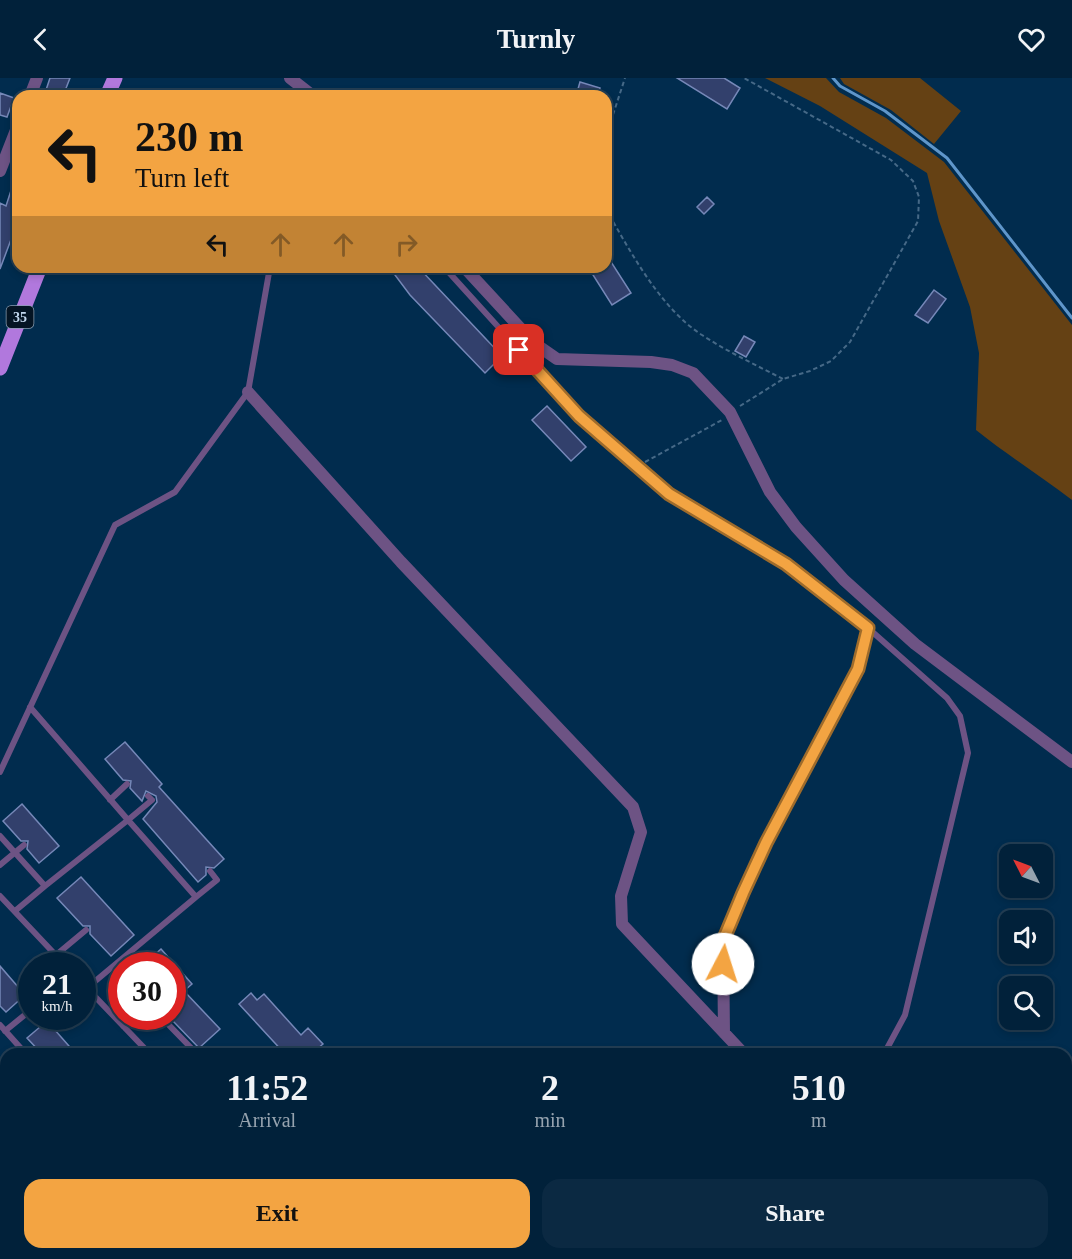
<!DOCTYPE html>
<html lang="en">
<head>
<meta charset="utf-8">
<style>
	:root { --surface:#01213a; --page:#0b2942; --text:#f1f3f6; --muted:#96a3af; --line:#233e54; --accent:#f3a442 }
	body { margin:0; font-family:"Times New Roman",serif; background:var(--page); color:var(--text); height:100vh; display:flex; flex-direction:column; font-size:22px; white-space:nowrap }
	* { box-sizing:border-box; margin:0 }
	p { font-size:20px; color:var(--muted) }
	.icon { flex:none; width:33px; height:33px; fill:none; stroke:currentColor; stroke-width:2; stroke-linecap:round; stroke-linejoin:round }
	.map { position:relative; flex:1; overflow:hidden }
	.sheet { position:absolute; left:0px; top:970px; width:1072px; height:212px; display:flex; flex-direction:column; background:var(--surface); border-radius:18px 18px 0 0; box-shadow:0 3px 9px #0003,0 0 0 2px var(--line) }
	.sheet>* { flex:none }
	.hud { position:absolute; left:12px; top:12px; width:600px; height:183px; border-radius:18px; box-shadow:0 3px 9px #0003,0 0 0 2px var(--line); background:#f3a442; color:#111; overflow:hidden }
	.needle { width:39px; rotate:312deg }
	.tools { position:absolute; left:999px; top:766px; display:grid; gap:12px }
	.tools a { display:grid; place-items:center; width:54px; height:54px; border-radius:12px; background:var(--surface); box-shadow:0 3px 9px #0003,0 0 0 2px var(--line); font-size:30px }
	.speed { position:absolute; left:18px; top:874px; display:flex; gap:12px; font-size:30px; font-weight:700; text-align:center }
	.speed>* { display:grid; place-content:center; width:78px; height:78px; border-radius:50%; background:var(--surface); box-shadow:0 3px 9px #0003,0 0 0 2px var(--line); line-height:1 }
	.speed small { font-size:15px; font-weight:400 }
	.speed .limit { border:9px solid #d22; background:#fff; color:#111 }
	.pin { position:absolute; display:grid; place-items:center; width:51px; height:51px; color:#fff; margin:-26px; border-radius:12px; box-shadow:0 3px 9px #0006 }
	.me { position:absolute; width:66px; margin:-33px; rotate:5deg; stroke-linejoin:round; filter:drop-shadow(0 0 4px #0008) }
	.turn { display:flex; align-items:center; gap:21px; height:126px; padding:0 24px; font-size:27px }
	.turn .icon { width:78px; height:78px; stroke-width:2.5 }
	.turn b { display:block; font-size:42px; line-height:51px }
	.lanes { display:flex; align-items:center; height:57px; padding:0 24px; background:#0003; justify-content:center; gap:30px; direction:ltr }
	.lanes .off { opacity:.35 }
	.eta { display:flex; justify-content:space-evenly; align-items:center; height:102px; text-align:center }
	.eta b { font-size:36px; font-weight:800; line-height:42px }
	.button { display:flex; gap:12px; margin-top:auto; padding:12px 24px }
	.button a { flex:1; height:69px; border-radius:18px; background:var(--accent); color:#111; font-size:24px; font-weight:800; line-height:69px; text-align:center }
	.button a+a { background:var(--page); color:var(--text) }
	header { display:flex; justify-content:space-between; align-items:center; height:78px; padding:0 24px; background:var(--surface); font-size:27px; font-weight:800 }
	.map>svg:first-child { display:block }
	.green { fill:#654114 }
	.lines { fill:none; stroke-linecap:round; stroke-linejoin:round }
	.stream { stroke:#5f96ca; stroke-width:3 }
	.building { fill:#32406c; stroke:#7688b8; stroke-width:1.5 }
	.path { stroke:#466987; stroke-width:2; stroke-dasharray:4.5 3; stroke-linecap:butt }
	.lane { stroke:#6d5384; stroke-width:6 }
	.street { stroke:#6d5384; stroke-width:12 }
	.primary { stroke:#b178dd; stroke-width:15 }
	.route-casing { stroke:#9e6b2b; stroke-width:15 }
	.route { stroke:#f3a442; stroke-width:10 }
	.labels { text-anchor:middle; stroke-width:6; stroke-linejoin:round; paint-order:stroke }
	.shield { fill:#041423; stroke:#889cb0; stroke-width:1.5 }
	.shield-label { font-size:14px; font-weight:bold; fill:#c1d6ec }
</style>
</head>
<body>
<header><svg class="icon" aria-label="back" viewBox="0 0 24 24"><path d="M15 5l-7 7 7 7"/></svg>Turnly<svg class="icon" aria-label="heart" viewBox="0 0 24 24"><path d="M12 20l-8-8c-3-5 5-10 8-4 3-6 11-1 8 4z"/></svg></header>
<div class="map">
<svg width="1072" height="1181" viewBox="0 0 1072 1181">
	<rect width="100%" height="100%" fill="#012c4e"/>
	<path class="green" d="M765,0H826L839,14L886,40L944,84L1072,247V422C1041,398 1007,377 976,352L979,275L970,229L939,143L927,95L820,28Z
		M840,0H920L961,33L934,66L891,32L844,6Z"/>
	<g class="lines">
		<path class="stream" d="M833,0L840,8L885,33L947,80L1072,240"/>
	</g>
	<path class="building" d="M50,0H70L63,18H44Z
		M677,0H724L740,10L727,31Z
		M580,4L600,10L598,18H576Z
		M0,15L14,20L7,39L0,37Z
		M16,97L18,153L15,161L12,159L0,191V125L6,128Z
		M707,119L714,126L704,136L697,129Z
		M606,176L631,215L612,227L588,189H606Z
		M389,189H418L502,278L485,295L410,217Z
		M934,212L946,221L928,245L915,237Z
		M744,258L755,264L746,279L735,273Z
		M547,328L586,369L571,383L532,342Z
		M125,664L162,706L159,709L224,781L214,790L206,789V797L198,804L143,741L157,724L156,718L146,713L142,723L130,710L131,703L123,702L105,681Z
		M22,726L59,768L39,785L27,771L28,763H21L3,743Z
		M81,799L134,857L111,878L90,856V848H83L57,820Z
		M161,871L192,906L184,913L220,951L199,970L172,942V888H142Z
		M0,888L25,917L6,934L0,928Z
		M251,915L257,922L264,916L301,957L308,950L323,966L311,976H285L239,926Z
		M47,943L76,976H42L27,960Z"/>
	<g class="lines">
		<path class="path" d="M606,58L625,0
			M606,131C630,173 660,230 702,257C728,274 756,287 783,301
			M740,328L783,301L810,293L831,283L850,264L918,143L919,119L913,103L891,82L744,0
			M645,384L722,342"/>
		<path class="lane" d="M444,189L579,338L669,416L786,486L868,550L947,620L960,638L968,675L905,937L884,976
			M0,694L115,447L175,414L248,314L270,189
			M110,722L127,706
			M0,758L45,808L128,742L30,629
			M0,787L24,767
			M0,818L66,888
			M196,819L217,802L210,793
			M15,833L45,808
			M56,877L86,852
			M82,905L150,976
			M87,910L196,819L128,742L152,722L148,718
			M161,939L197,976
			M0,947L26,976
			M123,948L133,939
			M5,953L32,931
			M0,1070L6,1077
			M92,1176L96,1181
			M193,1176L197,1181
			M321,1176L323,1181
			M401,1176L406,1181
			M4,1181L9,1176
			M333,1181L338,1176
			M716,1181L719,1176"/>
		<path class="street" d="M290,0L313,18
			M30,18L37,0
			M0,93L18,47
			M464,189L534,265L557,281L651,284L672,287L693,295L730,334L770,414L796,449L844,502L915,566L1072,684
			M248,314L401,484L633,729L641,754L621,818L622,846L744,976
			M724,955L723,863L766,765L858,591L868,550"/>
		<path class="primary" d="M107,18L115,0
			M0,290L40,189"/>
	</g>
	<g class="lines">
		<defs>
			<path id="route" d="M519,272L579,338L669,416L786,486L868,550L858,591L766,765L743,815L723,863V886"/>
		</defs>
		<use href="#route" class="route-casing"/>
		<use href="#route" class="route"/>
	</g>
	<g class="labels">
		<rect class="shield" x="6.5" y="228" width="27" height="22" rx="4.5"/>
		<g class="shield-label">
			<text x="20" y="244">35</text>
		</g>
	</g>
</svg>
<div class="tools">
<a><svg class="needle" viewBox="-14 -14 28 28"><path d="M0-13l5 13h-10z" fill="#e53935"/><path d="M0 13l5-13h-10z" fill="#96a3af"/></svg></a>
<a><svg class="icon" aria-label="sound" viewBox="0 0 24 24"><path d="M4 9h4l5-4v14l-5-4H4zM17 9q2 3 0 6"/></svg></a>
<a><svg class="icon" aria-label="search" viewBox="0 0 24 24"><circle cx="10" cy="10" r="6"/><path d="M15 15l6 6"/></svg></a>
</div>
<div class="speed"><div>21<small>km/h</small></div><div class="limit">30</div></div>
<div class="pin" style="left:519px;top:272px;background:#d93025"><svg class="icon" aria-label="arrive" viewBox="0 0 24 24"><path d="M6 21V4h12l-3 4 3 4H6"/></svg></div>
<svg class="me" style="left:723px;top:886px" viewBox="-20 -20 40 40"><circle r="19" fill="#fff"/><path d="M0-13L10 11 0 6-10 11z" fill="#f3a442"/></svg>
<div class="hud">
<div class="turn"><svg class="icon" aria-label="left" viewBox="0 0 24 24"><path d="M17 20v-9H6M10 6l-5 5 5 5"/></svg><div><b>230 m</b>Turn left</div></div>
<div class="lanes"><svg class="icon" aria-label="left" viewBox="0 0 24 24"><path d="M17 20v-9H6M10 6l-5 5 5 5"/></svg><svg class="icon off" aria-label="ahead" viewBox="0 0 24 24"><path d="M12 20V5M6 11l6-6 6 6"/></svg><svg class="icon off" aria-label="ahead" viewBox="0 0 24 24"><path d="M12 20V5M6 11l6-6 6 6"/></svg><svg class="icon off" aria-label="right" viewBox="0 0 24 24"><path d="M7 20v-9h11M14 6l5 5-5 5"/></svg></div>
</div>
<section class="sheet">
<div class="eta">
<div><b>11:52</b><p>Arrival</p></div>
<div><b>2</b><p>min</p></div>
<div><b>510</b><p>m</p></div>
</div>
<div class="button"><a>Exit</a><a>Share</a></div>
</section>
</div>
</body>
</html>
